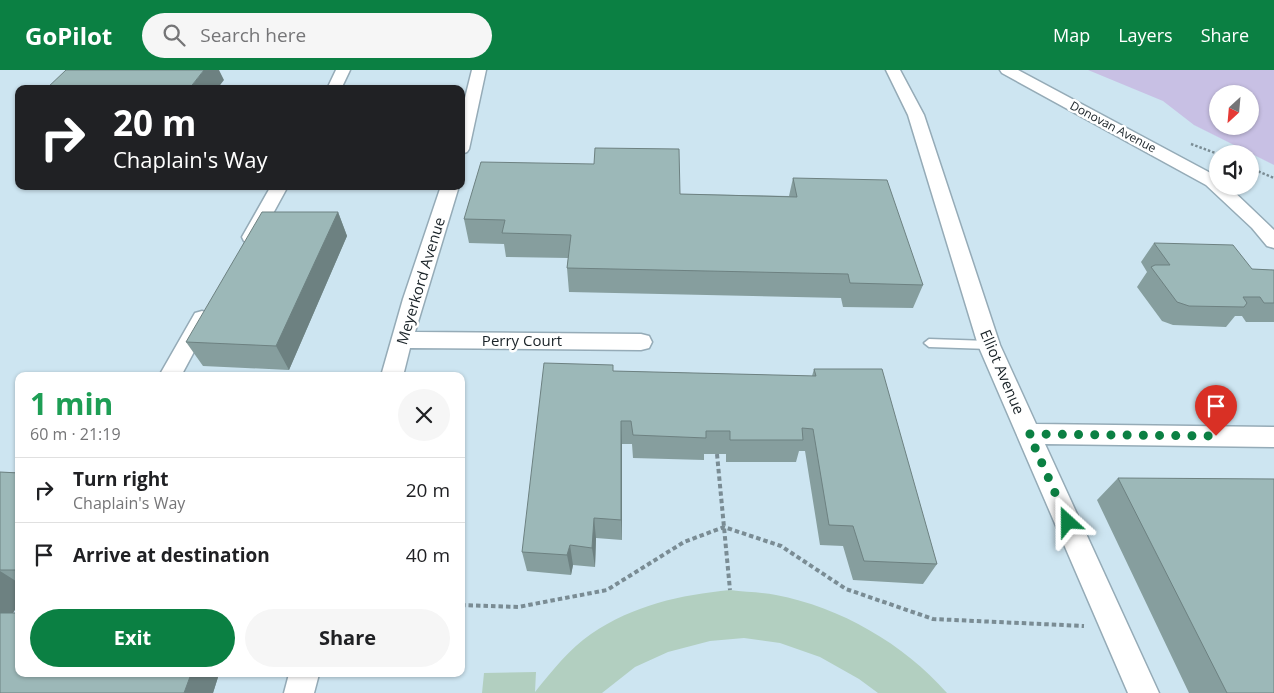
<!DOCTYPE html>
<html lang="en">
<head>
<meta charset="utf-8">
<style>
	:root { --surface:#fff; --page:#f6f6f6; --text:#202124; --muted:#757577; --line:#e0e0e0; --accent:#0b8043 }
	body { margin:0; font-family:"Open Sans",sans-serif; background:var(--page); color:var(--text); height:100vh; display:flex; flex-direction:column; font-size:19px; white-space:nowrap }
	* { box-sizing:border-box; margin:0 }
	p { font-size:16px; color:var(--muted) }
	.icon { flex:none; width:28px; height:28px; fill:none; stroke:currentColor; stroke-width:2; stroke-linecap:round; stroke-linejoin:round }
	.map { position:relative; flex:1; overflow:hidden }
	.panel { position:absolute; left:15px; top:302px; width:450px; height:305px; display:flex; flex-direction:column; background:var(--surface); border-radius:10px; box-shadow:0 1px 4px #0004 }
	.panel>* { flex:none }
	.guide { position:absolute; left:15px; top:15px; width:450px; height:105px; border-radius:10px; box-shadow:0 1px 4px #0004; background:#202124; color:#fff; overflow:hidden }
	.needle { width:32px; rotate:206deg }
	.tools { position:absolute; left:1209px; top:15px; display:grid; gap:10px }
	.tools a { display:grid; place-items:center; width:50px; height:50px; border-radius:50%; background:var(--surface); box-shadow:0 1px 4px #0004; font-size:25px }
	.pin { position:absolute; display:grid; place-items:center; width:42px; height:42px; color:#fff; margin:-51px -21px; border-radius:50% 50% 50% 0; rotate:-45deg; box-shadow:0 0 5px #0007 }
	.pin .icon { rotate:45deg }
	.me { position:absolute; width:55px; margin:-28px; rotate:336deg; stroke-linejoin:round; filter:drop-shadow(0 0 4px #0008) }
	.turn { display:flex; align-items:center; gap:18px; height:105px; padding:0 15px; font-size:22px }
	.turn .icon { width:65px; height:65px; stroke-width:2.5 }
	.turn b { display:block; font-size:35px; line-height:42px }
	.round { display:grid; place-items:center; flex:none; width:52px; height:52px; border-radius:26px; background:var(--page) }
	.head { display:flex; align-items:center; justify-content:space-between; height:85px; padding:0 15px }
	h1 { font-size:30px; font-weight:700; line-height:38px; color:#1e9e55 }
	.cta { display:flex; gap:10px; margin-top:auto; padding:10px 15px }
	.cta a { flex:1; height:58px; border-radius:30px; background:var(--accent); color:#fff; font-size:20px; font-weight:700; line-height:58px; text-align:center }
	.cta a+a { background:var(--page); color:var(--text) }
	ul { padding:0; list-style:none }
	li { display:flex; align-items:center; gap:15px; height:65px; padding:0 15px; border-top:1px solid var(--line) }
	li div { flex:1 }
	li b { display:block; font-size:19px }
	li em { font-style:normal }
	header { display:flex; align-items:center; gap:30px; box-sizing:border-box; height:70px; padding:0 25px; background:var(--accent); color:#fff }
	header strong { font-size:24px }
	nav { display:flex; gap:28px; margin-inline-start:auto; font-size:18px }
	.search { width:350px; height:45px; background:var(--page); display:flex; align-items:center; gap:12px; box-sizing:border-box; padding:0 18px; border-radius:28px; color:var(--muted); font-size:19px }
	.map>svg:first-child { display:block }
	.green { fill:#b2cfc0 }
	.water { fill:#c8c0e4; fill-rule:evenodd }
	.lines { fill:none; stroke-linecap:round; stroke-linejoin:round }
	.service-casing { stroke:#95abb7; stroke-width:3 }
	.minor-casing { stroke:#95abb7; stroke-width:3 }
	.path-far1 { stroke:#7a8c94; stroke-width:2.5; stroke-dasharray:2.5 2; stroke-linecap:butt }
	.path { stroke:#7a8c94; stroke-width:4; stroke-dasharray:4.5 3; stroke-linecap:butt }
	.service { fill:#fff; fill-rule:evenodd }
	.minor { fill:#fff; fill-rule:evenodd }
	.wall { fill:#869e9e }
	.shaded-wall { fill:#6d8181 }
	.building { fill:#9cb8b8; stroke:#6d8181 }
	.route { stroke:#0b8043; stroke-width:9; stroke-dasharray:0 16.2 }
	.labels { text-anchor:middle; stroke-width:5; stroke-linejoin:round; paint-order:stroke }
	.far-street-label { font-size:12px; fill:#1a2328; stroke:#fff }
	.street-label { font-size:15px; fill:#1a2328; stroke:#fff }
</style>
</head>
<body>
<header>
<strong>GoPilot</strong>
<div class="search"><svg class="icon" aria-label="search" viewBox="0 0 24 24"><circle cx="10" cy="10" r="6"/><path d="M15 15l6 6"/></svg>Search here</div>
<nav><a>Map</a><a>Layers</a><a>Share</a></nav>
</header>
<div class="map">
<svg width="1274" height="623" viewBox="0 0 1274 623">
	<rect width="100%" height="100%" fill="#cde5f1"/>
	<path class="green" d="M730,520C745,522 761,522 776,525C840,537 904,574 947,623H878L859,609L820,587L780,573L744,568L710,571L668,582L635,597L602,623H482L484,603L536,602L535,622C552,601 569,579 591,564C634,535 680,525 730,520Z"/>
	<path class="water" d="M1088,0H1274V95L1194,55L1163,31ZM1218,24H1250V56H1218Z"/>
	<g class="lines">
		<defs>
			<path id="service" d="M929,269L989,271L994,275L989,279L929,277L924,273Z"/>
			<path id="minor" d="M336,0H350L341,19H327Z
				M472,0H486L469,79L467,82L461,84V44Z
				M886,0H900L924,45L1000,275L1036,354L1274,357V377L1045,374L1159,623H1128L978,275L908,45Z
				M1000,0H1018L1218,107V116H1228L1274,160V178L1267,176L1252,158L1206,115L1002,3Z
				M271,116H288L258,171L251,173L244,171L242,167Z
				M441,116H459L415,262L641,264L649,266L652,272L649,278L641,280L410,278L403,306H381L403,229Z
				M202,241L209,243L212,248L181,306H159L195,243Z
				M289,604H319L314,623H284Z"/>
		</defs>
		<use href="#service" class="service-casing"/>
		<use href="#minor" class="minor-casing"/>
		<path class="path-far1" d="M1191,74L1218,84
			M1250,98L1274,108"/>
		<path class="path" d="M717,384L730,520
			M461,535L518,537L607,520L684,472L724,457L781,476L846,519L933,549L1084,556"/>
		<use href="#service" class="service"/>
		<use href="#minor" class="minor"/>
	</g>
	<path class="wall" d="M793,108L923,215L913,238L843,237L841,228L569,222L567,198L568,188L506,187L504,174L469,173L464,149L680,124L789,126Z
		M338,142L347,166L289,300L203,296L186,272Z
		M1154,173L1252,199L1274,200V252H1246L1242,246H1235L1226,257L1173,255L1162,251L1137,217L1147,202L1141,192Z
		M814,299L937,494L923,514L853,510L843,476L820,475L805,381H799L796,392H726V384H704V390L633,388L632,374H622V470L596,468L595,497L573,495L571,505L527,501L522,482L613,301L812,306Z
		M0,402L19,403V533L13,543L19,604H219L213,623H0Z
		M1118,408L1274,623H1189L1097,430Z"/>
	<path class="shaded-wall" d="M204,0H219L224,10L217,19H189Z
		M338,142L347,166L289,300L276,276Z
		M621,351L622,374V470L621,450Z
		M594,448L596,468L595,497L592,478Z
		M570,475L573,495L571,505L567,485Z
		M0,501L19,513V533L2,561L0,559Z
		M191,604H219L213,623H184Z"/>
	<path class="building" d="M66,0H204L189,19H46Z
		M595,78L679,79L680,124L797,127L793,108L887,110L923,215L850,213L848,204L567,198L571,165L502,163L505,150L464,149L481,92L594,94Z
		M262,142H338L276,276L186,272Z
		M1154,173L1233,175L1252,199L1273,200H1274V233H1264L1260,227H1243L1247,233L1244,237L1189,236L1177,232L1151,197L1155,195H1170Z
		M544,293L613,295V301L816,306L814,299H882L937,494L864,491L853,456L829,455L813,359L802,358L803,370H730V361H706V368L633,365L631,351H621V450L594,448L592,478L570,475L567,485L522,482Z
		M0,402L19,403V500H0Z
		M1118,408L1274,409V623H1227Z
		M0,543H19V604H191L184,623H0Z"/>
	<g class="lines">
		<path class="route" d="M1068,452L1029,364L1216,366"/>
	</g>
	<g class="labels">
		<g class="far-street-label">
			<text transform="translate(1113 57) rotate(28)" y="4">Donovan Avenue</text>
		</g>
		<g class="street-label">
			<text transform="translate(421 211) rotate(-73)" y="5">Meyerkord Avenue</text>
			<text x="522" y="276">Perry Court</text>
			<text transform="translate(1002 302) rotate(67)" y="5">Elliot Avenue</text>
		</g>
	</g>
</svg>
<div class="tools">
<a><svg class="needle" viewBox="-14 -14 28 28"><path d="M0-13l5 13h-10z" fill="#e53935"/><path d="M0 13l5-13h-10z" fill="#757577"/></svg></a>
<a><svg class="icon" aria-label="sound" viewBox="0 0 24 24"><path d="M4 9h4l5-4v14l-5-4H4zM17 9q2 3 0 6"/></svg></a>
</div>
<div class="pin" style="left:1216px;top:366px;background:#d93025"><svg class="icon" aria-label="arrive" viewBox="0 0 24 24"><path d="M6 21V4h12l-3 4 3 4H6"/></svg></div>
<svg class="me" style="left:1068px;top:452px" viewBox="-20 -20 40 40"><path d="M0-17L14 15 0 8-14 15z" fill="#0b8043" stroke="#fff" stroke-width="4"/></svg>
<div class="guide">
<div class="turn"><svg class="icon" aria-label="right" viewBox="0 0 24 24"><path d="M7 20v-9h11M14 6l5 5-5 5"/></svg><div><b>20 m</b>Chaplain's Way</div></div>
</div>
<section class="panel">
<div class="head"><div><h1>1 min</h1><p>60 m · 21:19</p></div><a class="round"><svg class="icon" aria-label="close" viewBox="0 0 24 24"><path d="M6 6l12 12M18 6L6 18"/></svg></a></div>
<ul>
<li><svg class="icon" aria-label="right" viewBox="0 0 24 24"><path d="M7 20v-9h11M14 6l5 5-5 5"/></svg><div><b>Turn right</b><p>Chaplain's Way</p></div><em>20 m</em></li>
<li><svg class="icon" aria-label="arrive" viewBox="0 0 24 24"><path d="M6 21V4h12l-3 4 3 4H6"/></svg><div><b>Arrive at destination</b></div><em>40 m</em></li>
</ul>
<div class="cta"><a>Exit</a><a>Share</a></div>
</section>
</div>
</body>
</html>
